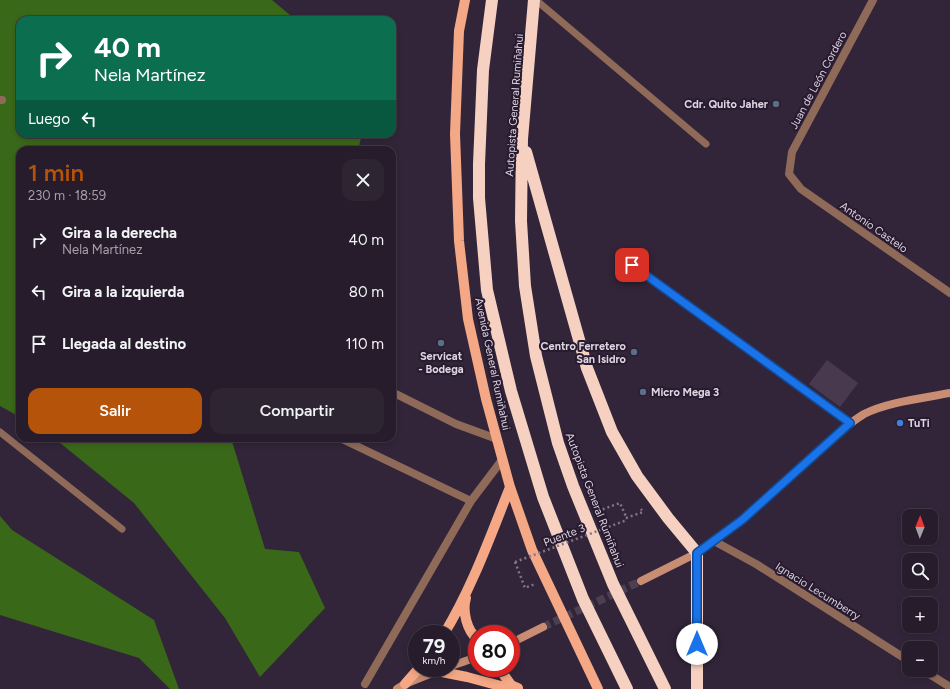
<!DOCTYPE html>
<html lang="es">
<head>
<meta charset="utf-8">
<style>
	:root { --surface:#261c2b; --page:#2e2533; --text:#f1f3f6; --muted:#a4a1a9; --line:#423a47; --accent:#b45309 }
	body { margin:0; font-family:Figtree,sans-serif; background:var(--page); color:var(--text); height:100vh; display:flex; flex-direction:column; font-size:15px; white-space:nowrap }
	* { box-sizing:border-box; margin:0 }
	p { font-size:13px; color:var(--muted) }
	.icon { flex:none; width:22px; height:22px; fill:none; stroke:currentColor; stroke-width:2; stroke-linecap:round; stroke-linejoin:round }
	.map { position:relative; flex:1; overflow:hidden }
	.details { position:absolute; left:16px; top:146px; width:380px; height:296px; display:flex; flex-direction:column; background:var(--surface); border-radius:12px; box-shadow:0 2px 6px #0003,0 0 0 1px var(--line) }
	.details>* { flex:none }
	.banner { position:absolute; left:16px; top:16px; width:380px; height:122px; border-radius:12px; box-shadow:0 2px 6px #0003,0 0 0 1px var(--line); background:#0b6e4f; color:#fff; overflow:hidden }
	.needle { width:26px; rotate:1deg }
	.controls { position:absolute; left:902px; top:509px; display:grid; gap:8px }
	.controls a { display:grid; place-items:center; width:36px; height:36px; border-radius:8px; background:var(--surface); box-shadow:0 2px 6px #0003,0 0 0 1px var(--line); font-size:20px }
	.speed { position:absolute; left:408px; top:625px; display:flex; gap:8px; font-size:20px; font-weight:700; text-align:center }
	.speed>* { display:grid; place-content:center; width:52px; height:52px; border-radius:50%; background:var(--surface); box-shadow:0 2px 6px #0003,0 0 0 1px var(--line); line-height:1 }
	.speed small { font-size:10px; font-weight:400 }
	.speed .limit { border:6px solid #d22; background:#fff; color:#111 }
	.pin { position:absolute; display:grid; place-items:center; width:34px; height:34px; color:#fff; margin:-17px; border-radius:8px; box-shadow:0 2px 6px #0006 }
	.me { position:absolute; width:44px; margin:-22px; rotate:0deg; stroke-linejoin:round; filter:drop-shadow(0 0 3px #0008) }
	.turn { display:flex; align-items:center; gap:14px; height:84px; padding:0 12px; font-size:18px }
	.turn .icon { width:52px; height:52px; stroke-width:2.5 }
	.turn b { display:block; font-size:28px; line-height:34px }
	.then { display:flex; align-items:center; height:38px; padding:0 12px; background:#0003; gap:8px; font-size:15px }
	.round { display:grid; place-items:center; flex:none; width:42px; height:42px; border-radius:12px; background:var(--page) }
	.summary { display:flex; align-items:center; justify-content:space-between; height:68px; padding:0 12px }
	h1 { font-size:24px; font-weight:600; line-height:30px; color:var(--accent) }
	.primary-button { display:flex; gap:8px; margin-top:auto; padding:8px 12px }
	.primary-button a { flex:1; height:46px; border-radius:12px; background:var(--accent); color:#fff; font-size:16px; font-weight:600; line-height:46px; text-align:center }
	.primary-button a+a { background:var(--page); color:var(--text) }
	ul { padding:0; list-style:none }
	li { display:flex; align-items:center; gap:12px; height:52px; padding:0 12px }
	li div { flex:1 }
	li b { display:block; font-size:15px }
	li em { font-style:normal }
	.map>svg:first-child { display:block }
	.forest { fill:#3a6819 }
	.building { fill:#48394f }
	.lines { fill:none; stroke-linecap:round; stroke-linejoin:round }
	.secondary-tunnel { stroke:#4c3f52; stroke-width:8; stroke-dasharray:8 4; stroke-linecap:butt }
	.path { stroke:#827788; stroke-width:2.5; stroke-dasharray:2 3; stroke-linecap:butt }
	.lane { stroke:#8f6a59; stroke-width:7 }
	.street { stroke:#8f6a59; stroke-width:8 }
	.secondary { stroke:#c88d72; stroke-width:8 }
	.primary { stroke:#f4a885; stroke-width:10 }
	.highway { stroke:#f6d0c0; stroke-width:12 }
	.path-bridge { stroke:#827788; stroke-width:2.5; stroke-dasharray:2 3; stroke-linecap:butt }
	.route-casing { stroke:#114b97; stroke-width:10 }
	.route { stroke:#1a73e8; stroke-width:7 }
	.service-dot { fill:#5c6f8a; stroke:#281b2f; stroke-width:1.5 }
	.shop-dot { fill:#3f7fe0; stroke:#281b2f; stroke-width:1.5 }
	.labels { text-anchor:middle; stroke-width:4; stroke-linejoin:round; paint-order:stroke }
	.street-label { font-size:11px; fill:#ded5e3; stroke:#281b2f }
	.poi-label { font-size:11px; font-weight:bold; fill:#ded5e3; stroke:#281b2f; text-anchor:end }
</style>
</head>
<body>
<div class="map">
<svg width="950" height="689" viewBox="0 0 950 689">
	<rect width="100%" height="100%" fill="#322539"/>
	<path class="forest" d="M0,0H272L296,20H20V134H362L358,150H20V417L0,406Z
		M54,438H231L265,549L299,552L325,608L260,677L225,618L134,503Z
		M0,516L12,530L154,620L179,689H170L139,658L0,615Z"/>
	<path class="building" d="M827,360L858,383L840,407L809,384Z"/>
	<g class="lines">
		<path class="secondary-tunnel" d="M543,627L641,581"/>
		<path class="path" d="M598,511L620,503L627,519
			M626,518L643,512L641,509
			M515,562L525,588L535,584"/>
		<path class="lane" d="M536,0L706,144
			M0,432L122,529"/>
		<path class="street" d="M873,0L792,152L789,174L801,189L950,293
			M0,100H2
			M632,265L851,423
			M392,392L456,424L497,439
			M340,438L471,501
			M714,541L756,564L909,661
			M923,670L950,687
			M365,684L471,501L502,460"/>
		<path class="secondary" d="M641,581L697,553L742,520L851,423C855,420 859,417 864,414C887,402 924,398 950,393
			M511,643L543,627
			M451,666L477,657
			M397,689L405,684L442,669"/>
		<path class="primary" d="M465,0L459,31L455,134L459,241L468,319L486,399L510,487L532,550L598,689
			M466,598C462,612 467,630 477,639
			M444,634C472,588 490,537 510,487
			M499,668L511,685L518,688
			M437,671L467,677L512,689
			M405,684L419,668"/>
		<path class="highway" d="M492,0L483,70L479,164V198L487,290L511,391L543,497L583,599L627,689
			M534,0L522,139L521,221L525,286L536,356L558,443L573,486L613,584L665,689
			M526,152L587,368L612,432L637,476L668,518L697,553V689"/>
		<path class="path-bridge" d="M515,562L627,520"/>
	</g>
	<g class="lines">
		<defs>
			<path id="route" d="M632,265L850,423L742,520L697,553V644"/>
		</defs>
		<use href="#route" class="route-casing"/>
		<use href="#route" class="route"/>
	</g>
	<g class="service-dot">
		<circle cx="776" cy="104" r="4"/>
		<circle cx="441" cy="343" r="4"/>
		<circle cx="634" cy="352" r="4"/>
		<circle cx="643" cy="392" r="4"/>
	</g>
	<circle class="shop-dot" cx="900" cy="423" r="4"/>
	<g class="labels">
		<g class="street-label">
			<text transform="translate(818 80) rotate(-62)" y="4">Juan de León Cordero</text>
			<text transform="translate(514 105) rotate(-86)" y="4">Autopista General Rumiñahui</text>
			<text transform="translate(874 227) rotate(35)" y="4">Antonio Castelo</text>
			<text transform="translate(493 364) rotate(78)" y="4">Avenida General Rumiñahui</text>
			<text transform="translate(595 500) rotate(69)" y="4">Autopista General Rumiñahui</text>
			<text transform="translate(564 535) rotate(-21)" y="4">Puente 3</text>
			<text transform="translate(818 591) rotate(32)" y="4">Ignacio Lecumberry</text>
		</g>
		<g class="poi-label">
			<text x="768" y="108">Cdr. Quito Jaher</text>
			<text x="626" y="350">Centro Ferretero<tspan x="626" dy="13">San Isidro</tspan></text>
			<text x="441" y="360" text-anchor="middle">Servicat<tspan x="441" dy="13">- Bodega</tspan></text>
			<text x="651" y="396" text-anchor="start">Micro Mega 3</text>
			<text x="908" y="427" text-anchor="start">TuTi</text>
		</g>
	</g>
</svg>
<div class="controls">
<a><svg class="needle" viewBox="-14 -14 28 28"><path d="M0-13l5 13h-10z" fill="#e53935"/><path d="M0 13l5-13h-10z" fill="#a4a1a9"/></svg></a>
<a><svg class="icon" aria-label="search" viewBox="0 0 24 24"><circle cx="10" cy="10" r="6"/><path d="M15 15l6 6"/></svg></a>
<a>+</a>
<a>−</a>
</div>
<div class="speed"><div>79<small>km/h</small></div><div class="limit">80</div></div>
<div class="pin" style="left:632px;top:265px;background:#d93025"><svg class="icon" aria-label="arrive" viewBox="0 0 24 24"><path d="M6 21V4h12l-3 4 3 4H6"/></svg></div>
<svg class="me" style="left:697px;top:644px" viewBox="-20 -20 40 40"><circle r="19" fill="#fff"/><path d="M0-13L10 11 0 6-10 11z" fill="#1a73e8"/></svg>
<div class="banner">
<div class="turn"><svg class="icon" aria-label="right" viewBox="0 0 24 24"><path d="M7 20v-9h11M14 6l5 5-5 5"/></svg><div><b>40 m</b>Nela Martínez</div></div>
<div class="then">Luego<svg class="icon" aria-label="left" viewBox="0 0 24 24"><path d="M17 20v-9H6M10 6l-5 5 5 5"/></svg></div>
</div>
<section class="details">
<div class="summary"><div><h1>1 min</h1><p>230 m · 18:59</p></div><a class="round"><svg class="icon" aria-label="close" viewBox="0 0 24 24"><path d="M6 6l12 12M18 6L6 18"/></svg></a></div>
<ul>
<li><svg class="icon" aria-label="right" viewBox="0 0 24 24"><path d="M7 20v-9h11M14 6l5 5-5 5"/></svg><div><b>Gira a la derecha</b><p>Nela Martínez</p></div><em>40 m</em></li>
<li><svg class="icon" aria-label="left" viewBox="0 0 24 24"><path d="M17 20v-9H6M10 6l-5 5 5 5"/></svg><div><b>Gira a la izquierda</b></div><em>80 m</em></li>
<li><svg class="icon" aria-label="arrive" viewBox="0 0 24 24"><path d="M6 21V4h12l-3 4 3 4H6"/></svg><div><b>Llegada al destino</b></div><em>110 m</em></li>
</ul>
<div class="primary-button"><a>Salir</a><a>Compartir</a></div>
</section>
</div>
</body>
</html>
